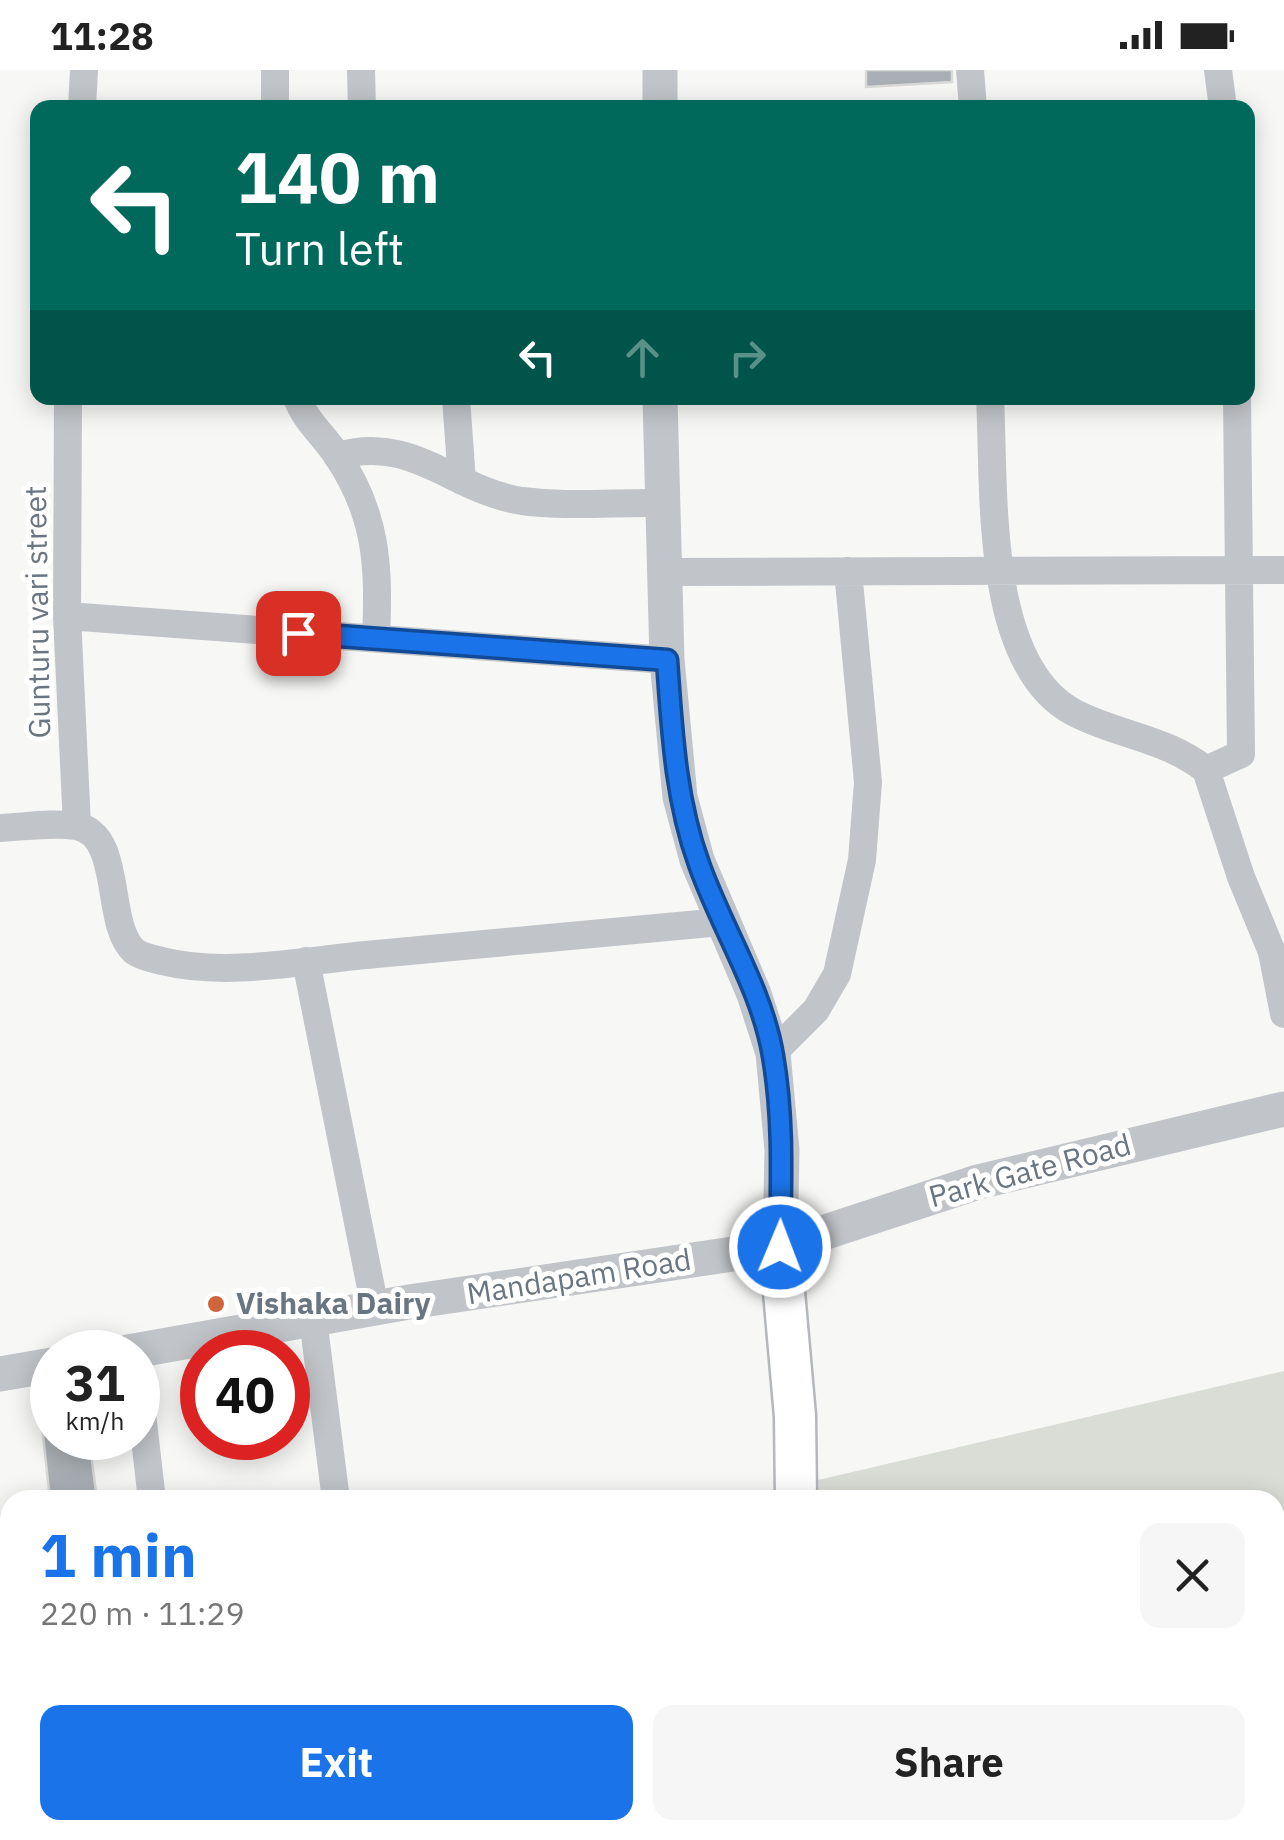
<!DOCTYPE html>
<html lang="en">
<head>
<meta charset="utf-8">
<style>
	:root { --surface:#fff; --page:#f6f6f6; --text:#222; --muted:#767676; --accent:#1a73e8 }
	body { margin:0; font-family:"IBM Plex Sans",sans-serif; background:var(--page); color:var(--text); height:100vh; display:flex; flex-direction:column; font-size:38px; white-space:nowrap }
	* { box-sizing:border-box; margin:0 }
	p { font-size:32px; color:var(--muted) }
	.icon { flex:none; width:55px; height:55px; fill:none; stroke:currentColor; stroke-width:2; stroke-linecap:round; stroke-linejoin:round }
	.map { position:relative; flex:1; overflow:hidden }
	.drawer { position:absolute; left:0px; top:1420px; width:1285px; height:350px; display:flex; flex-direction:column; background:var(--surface); border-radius:30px 30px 0 0; box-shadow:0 5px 25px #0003 }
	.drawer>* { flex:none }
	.top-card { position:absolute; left:30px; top:30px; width:1225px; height:305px; border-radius:20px; box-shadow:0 5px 25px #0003; background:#00695c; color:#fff; overflow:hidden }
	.speed { position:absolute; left:30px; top:1260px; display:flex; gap:20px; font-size:50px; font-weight:700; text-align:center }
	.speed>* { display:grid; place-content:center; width:130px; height:130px; border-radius:50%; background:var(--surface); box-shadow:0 5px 25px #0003; line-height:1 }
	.speed small { font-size:25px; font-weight:400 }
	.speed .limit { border:15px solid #d22; background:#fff; color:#111 }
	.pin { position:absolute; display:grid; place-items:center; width:85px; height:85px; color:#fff; margin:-42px; border-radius:20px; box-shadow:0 5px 15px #0006 }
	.me { position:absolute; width:110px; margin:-55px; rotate:1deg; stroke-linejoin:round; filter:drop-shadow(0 0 8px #0008) }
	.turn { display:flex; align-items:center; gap:35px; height:210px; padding:0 40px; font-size:45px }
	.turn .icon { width:130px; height:130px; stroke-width:2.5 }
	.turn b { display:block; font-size:70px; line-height:85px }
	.lanes { display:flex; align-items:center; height:95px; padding:0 40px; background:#0003; justify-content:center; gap:50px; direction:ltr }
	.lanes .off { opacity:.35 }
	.round { display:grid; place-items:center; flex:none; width:105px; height:105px; border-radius:20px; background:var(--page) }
	.headline { display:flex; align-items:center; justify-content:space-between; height:170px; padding:0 40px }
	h1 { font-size:60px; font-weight:700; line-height:75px; color:var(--accent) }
	.primary-button { display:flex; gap:20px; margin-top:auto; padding:20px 40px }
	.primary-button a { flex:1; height:115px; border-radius:20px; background:var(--accent); color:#fff; font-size:40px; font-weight:700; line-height:115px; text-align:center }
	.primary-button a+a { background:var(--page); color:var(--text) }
	.status { display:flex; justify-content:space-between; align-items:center; height:70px; padding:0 50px; background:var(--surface); direction:ltr }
	.status svg { height:28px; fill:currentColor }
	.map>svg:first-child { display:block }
	.green { fill:#d9ddd6 }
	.building { fill:#a9afb4; stroke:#d9d9d7; stroke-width:2.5 }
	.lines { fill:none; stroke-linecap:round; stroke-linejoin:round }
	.secondary-casing { stroke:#b4b8bc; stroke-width:45 }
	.minor { stroke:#c1c4c8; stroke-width:28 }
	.tertiary { stroke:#c1c4c8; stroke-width:35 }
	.secondary { stroke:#fff; stroke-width:40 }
	.route-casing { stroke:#114b97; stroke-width:25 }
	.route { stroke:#1a73e8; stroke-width:18 }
	.poi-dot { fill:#d0643b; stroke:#fff; stroke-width:4 }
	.labels { text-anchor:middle; stroke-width:10; stroke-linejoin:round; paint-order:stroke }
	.street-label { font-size:30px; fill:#697682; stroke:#fff }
	.poi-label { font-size:30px; font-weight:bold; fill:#697682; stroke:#fff; text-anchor:start }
</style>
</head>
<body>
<div class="status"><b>11:28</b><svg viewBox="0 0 49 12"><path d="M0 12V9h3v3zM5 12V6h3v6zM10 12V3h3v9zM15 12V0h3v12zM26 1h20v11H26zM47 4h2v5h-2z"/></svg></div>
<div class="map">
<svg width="1284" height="1770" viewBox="0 0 1284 1770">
	<rect width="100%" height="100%" fill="#f7f7f5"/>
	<path class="green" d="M1284,1301V1761L1275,1758V1430H814V1411Z"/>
	<path class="building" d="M866,0H952V12L866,17Z
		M52,1346V1368H89L97,1430H50L41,1347Z"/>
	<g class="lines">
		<defs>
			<path id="secondary" d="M780,1177L795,1346L796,1430
				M959,1760L996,1770
				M1115,1760L1149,1770
				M770,1770L771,1760"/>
		</defs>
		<use href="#secondary" class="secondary-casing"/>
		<path class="minor" d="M361,0L362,38
			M970,0L973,38
			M1218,0L1223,38
			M82,38L84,0
			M275,38V0
			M68,328L67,546L77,756
			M297,328C305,350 323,365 336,384C378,445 379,498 376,568
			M456,328L462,411
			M990,328C995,416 983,593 1073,642C1116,665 1166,668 1206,700L1241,807L1272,882L1284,944
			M337,386C413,364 452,420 522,431C567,437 617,432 663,433
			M665,502L1284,500
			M67,546L667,590
			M1206,700L1241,684L1237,328
			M0,758C24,757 52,752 76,756C124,764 104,854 134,881C140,886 153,889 162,891C225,907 302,891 366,885C484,874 603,863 721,852
			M306,891L375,1238
			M773,983L816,940L837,904L862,790L868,712L848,501
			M313,1249L336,1430
			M138,1309L152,1430
			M0,1568L10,1569
			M383,1760V1770"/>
		<path class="tertiary" d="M660,0V38
			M660,328L667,590L680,727L697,790L754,924L773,983L782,1080L780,1177
			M128,1282L409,1232L780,1177L978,1112L1284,1039
			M0,1304L52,1295"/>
		<use href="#secondary" class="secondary"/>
	</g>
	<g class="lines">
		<defs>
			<path id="route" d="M298,563L667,590C672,659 675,728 699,794C721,857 762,919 773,986C784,1049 781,1113 780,1177"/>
		</defs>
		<use href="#route" class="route-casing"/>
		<use href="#route" class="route"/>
	</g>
	<circle class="poi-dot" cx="216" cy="1234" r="10"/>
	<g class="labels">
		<g class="street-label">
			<text transform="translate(38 542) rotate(-91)" y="10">Gunturu vari street</text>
			<text transform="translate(1030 1101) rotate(-15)" y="10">Park Gate Road</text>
			<text transform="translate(579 1207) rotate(-9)" y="10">Mandapam Road</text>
		</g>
		<g class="poi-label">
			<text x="236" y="1244">Vishaka Dairy</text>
		</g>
	</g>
</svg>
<div class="speed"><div>31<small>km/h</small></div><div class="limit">40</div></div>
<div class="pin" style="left:298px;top:563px;background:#d93025"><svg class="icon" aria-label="arrive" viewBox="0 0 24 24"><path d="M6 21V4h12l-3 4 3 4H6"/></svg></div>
<svg class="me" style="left:780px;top:1177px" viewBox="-20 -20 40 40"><circle r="17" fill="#1a73e8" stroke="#fff" stroke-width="3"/><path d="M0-11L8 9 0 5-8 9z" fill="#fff"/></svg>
<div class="top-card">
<div class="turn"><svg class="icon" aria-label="left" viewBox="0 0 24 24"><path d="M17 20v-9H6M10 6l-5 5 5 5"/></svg><div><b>140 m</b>Turn left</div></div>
<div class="lanes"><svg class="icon" aria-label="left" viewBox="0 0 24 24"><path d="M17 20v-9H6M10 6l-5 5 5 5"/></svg><svg class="icon off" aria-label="ahead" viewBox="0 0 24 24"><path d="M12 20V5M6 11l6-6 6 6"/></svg><svg class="icon off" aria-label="right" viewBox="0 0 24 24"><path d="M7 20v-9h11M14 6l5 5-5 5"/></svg></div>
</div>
<section class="drawer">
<div class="headline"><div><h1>1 min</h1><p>220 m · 11:29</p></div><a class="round"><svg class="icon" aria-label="close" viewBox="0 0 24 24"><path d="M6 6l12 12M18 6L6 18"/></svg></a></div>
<div class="primary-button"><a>Exit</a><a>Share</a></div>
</section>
</div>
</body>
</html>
